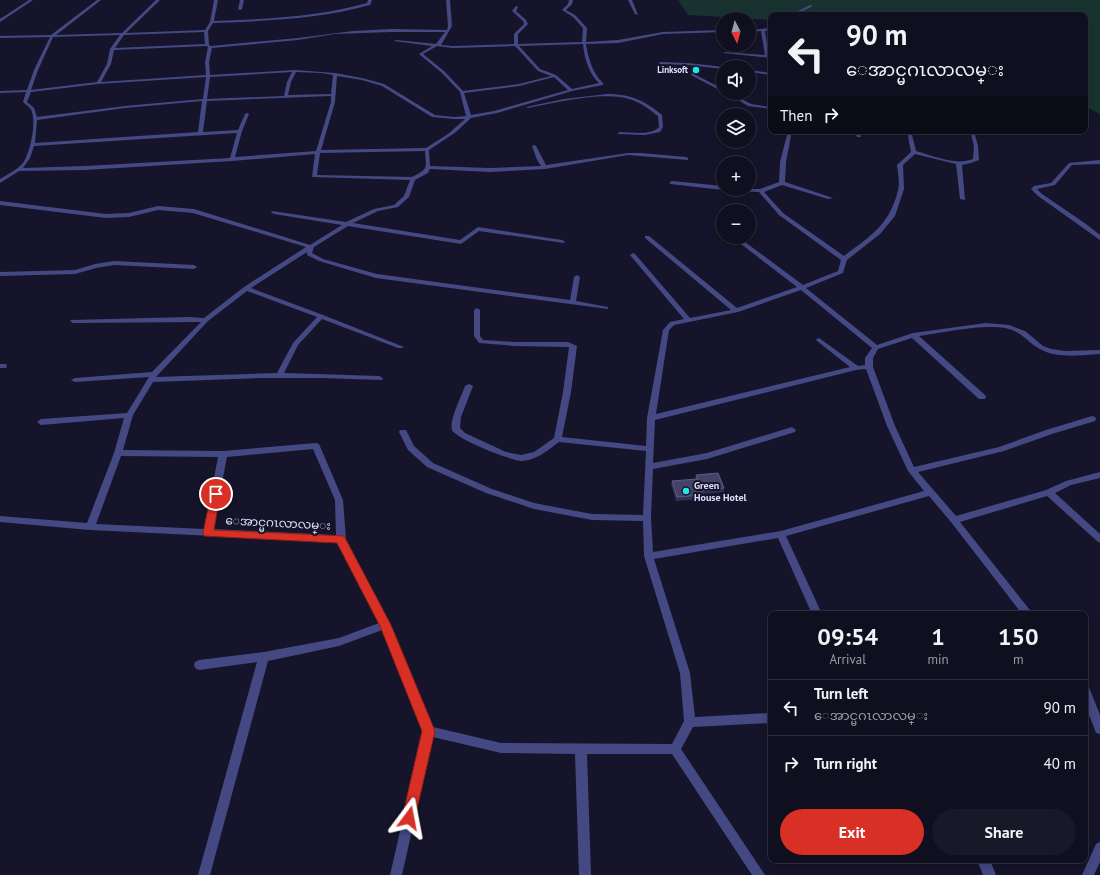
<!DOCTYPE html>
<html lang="en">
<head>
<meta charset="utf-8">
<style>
	:root { --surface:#100f20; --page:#191829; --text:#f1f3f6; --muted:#9c9ca5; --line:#302f3e; --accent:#d93025 }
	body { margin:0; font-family:"PT Sans","Noto Sans Myanmar",sans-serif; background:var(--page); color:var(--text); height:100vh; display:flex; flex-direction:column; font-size:15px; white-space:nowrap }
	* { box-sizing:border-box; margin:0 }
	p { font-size:13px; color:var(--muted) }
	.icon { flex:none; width:22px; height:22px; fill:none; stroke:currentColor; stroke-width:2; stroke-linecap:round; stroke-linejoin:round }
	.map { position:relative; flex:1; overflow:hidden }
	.drawer { position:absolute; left:768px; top:611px; width:320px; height:252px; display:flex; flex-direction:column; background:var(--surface); border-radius:8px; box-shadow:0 2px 10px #0003,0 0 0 1px var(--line) }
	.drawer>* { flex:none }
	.top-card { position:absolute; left:768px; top:12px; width:320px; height:122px; border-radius:8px; box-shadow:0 2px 10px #0003,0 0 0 1px var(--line); background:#100f20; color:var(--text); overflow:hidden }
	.needle { width:26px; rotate:174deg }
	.fabs { position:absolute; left:716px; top:12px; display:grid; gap:8px }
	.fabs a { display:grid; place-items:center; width:40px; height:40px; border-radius:50%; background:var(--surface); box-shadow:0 2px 10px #0003,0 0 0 1px var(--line); font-size:20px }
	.pin { position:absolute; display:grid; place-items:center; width:34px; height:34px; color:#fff; margin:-17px; border:2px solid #fff; border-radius:50%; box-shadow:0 1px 4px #0007 }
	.me { position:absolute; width:44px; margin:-22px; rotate:13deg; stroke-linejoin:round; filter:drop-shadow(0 0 3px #0008) }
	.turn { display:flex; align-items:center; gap:14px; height:84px; padding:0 12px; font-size:18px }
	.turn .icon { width:52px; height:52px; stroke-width:2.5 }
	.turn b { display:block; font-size:28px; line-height:34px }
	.then { display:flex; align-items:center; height:38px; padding:0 12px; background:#0003; gap:8px; font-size:15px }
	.eta { display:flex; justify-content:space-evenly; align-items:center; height:68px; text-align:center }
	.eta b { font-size:24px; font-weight:700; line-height:28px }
	.action { display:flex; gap:8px; margin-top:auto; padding:8px 12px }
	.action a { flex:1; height:46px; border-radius:24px; background:var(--accent); color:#fff; font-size:16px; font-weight:700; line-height:46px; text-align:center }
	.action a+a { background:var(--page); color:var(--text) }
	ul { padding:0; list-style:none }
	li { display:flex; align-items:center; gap:12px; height:56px; padding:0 12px; border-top:1px solid var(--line) }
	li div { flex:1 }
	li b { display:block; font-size:15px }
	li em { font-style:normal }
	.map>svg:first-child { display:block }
	.green { fill:#18332f }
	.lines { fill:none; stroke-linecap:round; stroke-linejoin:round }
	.street { fill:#444983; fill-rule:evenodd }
	.wall { fill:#322f56 }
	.building { fill:#454267; stroke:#5d5b7f }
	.route { fill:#d93025; stroke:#8d1f18 }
	.poi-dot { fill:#21e7e4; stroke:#15142a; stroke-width:1.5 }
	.labels { text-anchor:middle; stroke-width:4; stroke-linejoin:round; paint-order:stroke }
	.far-poi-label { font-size:9px; font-weight:bold; fill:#e0e0fc; stroke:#15142a; text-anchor:end }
	.poi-label { font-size:10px; font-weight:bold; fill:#e0e0fc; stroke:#15142a; text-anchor:start }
	.near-street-label { font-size:12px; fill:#e0e0fc; stroke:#15142a }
</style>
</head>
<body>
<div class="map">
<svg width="1100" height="875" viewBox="0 0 1100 875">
	<rect width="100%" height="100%" fill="#15142a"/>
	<path class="green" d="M678,0H1100V114L1085,106V15H771V20L688,15Z"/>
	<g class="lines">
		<path class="street" d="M29,0H33L0,22V19Z
			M97,0H101L56,35L122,33L156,0H160L126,33L205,30L210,22L214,0H218L214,21C266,19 317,17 367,3L368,0H372L370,5C319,19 266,21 213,23L208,31L209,45L211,46L298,38L353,31L391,29L447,30L448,26L446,0H450L452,26L441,45L453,46L514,44V34L524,24L523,21L512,11L516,6L518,7L516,11L526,20L528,24L518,34V44L582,42L583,28L573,17L562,10L568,4L569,0H573L572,4L566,10L575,15L587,28L586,42L618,40L663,32L723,30V32L663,34L618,43L586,44C588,58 593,74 603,83V85L572,91L497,113L471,118L456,132L429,150L430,166L490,168L541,166L537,160L532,146L534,145L536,146L546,165L628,153H641L686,157L688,158V160L628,155L545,169L490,172L430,169L428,173L415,180L409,197L398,207L378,211L353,223L460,240L478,227L562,240L565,242L564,243L479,231L461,244L348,226L314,247L312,253L323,259L377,274L570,300L574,277L577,275L580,277L576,301L608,307V309L376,278L319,261L307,255V252L251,288L323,315L404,347L402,348H398L322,319L298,345L284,373L379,376L383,378L382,380L321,378H264L153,382L133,415L123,450L223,451L316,443L319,444L343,500L346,539L390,625L433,727L501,743L672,744L684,721L680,673L644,556L643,521L592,520L534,509L486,493L427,467L408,450L399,432L400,430H406L414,446L433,463L492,489L534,503L592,514L643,515L646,451L559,442C548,450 537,460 522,461C511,461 456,439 452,430C449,420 462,395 465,386L469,384L473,386L461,417L460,428L465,433L506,452L521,455L534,452L554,438L563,392L569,347L515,346L479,343L474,336V310L477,308L480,310V336L483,340L515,342H568L577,346L571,392L562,437L646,446L647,418L663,330L670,322L684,319L630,255L633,253L635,254L690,318L731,310L645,238V236H649L737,308L797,287L741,244V242H745L803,285L838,271L841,260L779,215L759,192L734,191L731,189H760L779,182L780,162L788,131H792L786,162L785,182L833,198L828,199L782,185L764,192L783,213L844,256C870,236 890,225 898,190C900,183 898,173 897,165L911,152L907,131H911L916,151C934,156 955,166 973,159L974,146L970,131H974L978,146L979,160L971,163L962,165L965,200L960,199L956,164L915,154L903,165L904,189L895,216L880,234L847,260L843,273L806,288L877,345L913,333L986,323L1009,325L1025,331L1043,346L1051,349L1065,351L1100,350V354C1081,355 1057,359 1040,349C1028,343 1023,333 1009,329C987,323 943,333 919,336L985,395L986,397L985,399H979L912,338L878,349L873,358V367L895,426L914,467L999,447L1046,430L1092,416L1095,417L1096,419L1095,421L1052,434L1004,451L918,472L956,516L1046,490L1066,481L1100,472V478L1071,485L1055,493L1100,534V543L1097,541L1047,496L960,522L1033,614H1022L951,522L929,496L786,536L822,614H812L778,538L654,559L690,673L695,717L771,713V723L693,727L681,749L765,875H752L672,754H587L591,875H579L575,754L501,753L433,737L402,875H390L423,731L382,630L339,646L268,661L210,875H198L257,662L199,670L195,668L194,665L195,662L199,660L264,652L339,638L379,623L338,542L90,530L0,522V516L87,523L114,453L124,418L41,425L37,422L41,419L127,413L149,377L75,382L71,380L75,378L152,372L201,322L73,323L70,321L71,320L188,317L204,318L244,287L306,247L193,213L158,210L129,217L106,218L0,205V201L106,214L129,213L158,206L194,209L310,245L342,225L274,214L271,212L272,211L346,222L374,209L394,205L404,196L410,180L312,177L315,154L232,161L85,170L19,171L0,183V179C8,174 17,170 23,163C30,153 38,119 30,108C28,106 25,104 23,102L26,92L0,93V91L27,90L34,70L50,37L0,38V36L51,35ZM204,32L205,44L115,48L124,35ZM391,32H445L436,44L396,40L394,41L432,46L419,54L442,73L460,92L466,116L454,117L435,115L384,84L362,78L335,73L295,70L210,75L209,62L212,48L298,40L335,34ZM120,35L110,49L107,64L97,82L31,90L38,70L53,37ZM583,44C584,57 589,74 599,83L572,89L556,75L540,69L519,46ZM206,46L208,47L205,62L206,75L101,82L111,64L114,50ZM437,46L453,48L515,46L538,71L551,76L519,84L463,91L444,71L423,54ZM292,72L287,82L284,96L207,99L210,77ZM296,72L321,73L333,75L331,94L288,95L291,82ZM337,76L362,80L382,86L432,117L454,119H465L448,134L426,148L321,150L335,102ZM206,77L203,99L125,106L37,117L34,108L27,102L31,92L98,84ZM554,77L568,90L494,111L471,115L464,93L519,86ZM331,96V102L316,151L235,157L242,131L249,114L247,113L245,114L238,130L203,132L207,101ZM202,101L198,132L35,143L37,120L125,108ZM237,133L230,158L85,166L23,168L30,158L34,146ZM425,151C426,169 429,168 412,177L317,175L320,153ZM801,290L872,348L865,358V365L858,366L819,338L817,339L816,340L817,341L850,367L656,414L669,330L674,325L738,312ZM247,291L317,317L293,343L277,373L156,377L208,321ZM866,369L887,426L908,471L924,491L781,531L653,552L651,518L653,469L707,459L795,432L796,430L792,427L707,453L653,463L655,420L856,370ZM313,449L335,500L336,535L213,529L227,457ZM121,456L218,457L204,529L96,524Z
			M240,0H244L242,9L240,10L238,9Z
			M628,0H632L638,15L635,14Z
			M810,5L813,6L795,15H790Z
			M771,28V30L765,31L769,56H771V58L723,53L725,52L765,55L761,31L749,32V30Z
			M660,62L688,63L724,67L723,69L688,65L659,64Z
			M749,70L771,73V75L749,72Z
			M692,73L723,89V92L691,75Z
			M726,93H731L751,104L771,107V109L748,106Z
			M607,94C630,94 644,100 662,115L663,127L660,132L645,135L618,134V133L620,132C631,132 651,136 659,127L658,116C649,109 640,102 629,99C603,91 555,103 528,108L526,107L564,99Z
			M854,131H858L861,136V137H857Z
			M1100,160V164L1072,165L1055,185L1037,189L1042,194L1086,224L1100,235V240L1038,196L1031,189L1034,186L1051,183L1069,163Z
			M672,181L723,186V189H725L723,190L670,184V182Z
			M114,261L194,265L197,267L194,269L114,265L96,268L75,274L0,276V272L75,270L95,264Z
			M0,364H6L7,366L6,368H0Z
			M1085,685L1089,687L1100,715V734L1096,733L1085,704Z
			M1100,842V862L1094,875H1082L1096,844Z
			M977,860H990L996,875H983Z"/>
	</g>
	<path class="wall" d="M696,475L724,488V492L702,494V499L676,501L671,484L672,481L695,479Z"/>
	<path class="building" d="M718,473L724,488L702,491L696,475Z
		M697,479L702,495L677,497L672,481Z"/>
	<path class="route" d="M216,490L220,494L214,530L344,536L391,625L435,731L414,822L409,824L404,822L402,818L422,731L380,626L337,543L204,536L203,533L211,494Z"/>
	<g class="poi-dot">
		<circle cx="696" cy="70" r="4"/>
		<circle cx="686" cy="491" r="4"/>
	</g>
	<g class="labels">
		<g class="far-poi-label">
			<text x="688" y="73">Linksoft</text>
		</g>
		<g class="poi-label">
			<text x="694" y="489">Green<tspan x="694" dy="12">House Hotel</tspan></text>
		</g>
		<g class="near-street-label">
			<text transform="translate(278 523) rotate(3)" y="4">ေအာင္မဂၤလာလမ္း</text>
		</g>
	</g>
</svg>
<div class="fabs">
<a><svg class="needle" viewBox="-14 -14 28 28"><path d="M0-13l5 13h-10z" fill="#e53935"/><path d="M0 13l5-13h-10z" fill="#9c9ca5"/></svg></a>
<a><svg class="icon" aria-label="sound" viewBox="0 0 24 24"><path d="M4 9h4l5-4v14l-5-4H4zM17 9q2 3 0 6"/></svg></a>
<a><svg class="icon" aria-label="layers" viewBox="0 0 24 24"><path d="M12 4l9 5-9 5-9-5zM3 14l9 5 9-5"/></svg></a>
<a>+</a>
<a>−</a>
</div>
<div class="pin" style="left:216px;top:494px;background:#d93025"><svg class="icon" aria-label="arrive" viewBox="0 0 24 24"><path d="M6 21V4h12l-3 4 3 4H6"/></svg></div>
<svg class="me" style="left:409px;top:818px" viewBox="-20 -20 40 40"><path d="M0-17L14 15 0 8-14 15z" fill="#d93025" stroke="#fff" stroke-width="4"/></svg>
<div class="top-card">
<div class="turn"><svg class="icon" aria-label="left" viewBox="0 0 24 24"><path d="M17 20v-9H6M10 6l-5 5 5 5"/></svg><div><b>90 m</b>ေအာင္မဂၤလာလမ္း</div></div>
<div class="then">Then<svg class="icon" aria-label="right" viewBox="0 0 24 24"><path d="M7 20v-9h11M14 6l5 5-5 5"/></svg></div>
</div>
<section class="drawer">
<div class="eta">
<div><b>09:54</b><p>Arrival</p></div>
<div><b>1</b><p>min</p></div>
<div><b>150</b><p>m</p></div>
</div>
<ul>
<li><svg class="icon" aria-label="left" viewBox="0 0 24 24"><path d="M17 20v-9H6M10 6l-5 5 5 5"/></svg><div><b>Turn left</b><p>ေအာင္မဂၤလာလမ္း</p></div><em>90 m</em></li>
<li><svg class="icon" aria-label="right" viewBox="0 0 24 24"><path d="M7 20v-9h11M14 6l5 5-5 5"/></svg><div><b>Turn right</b></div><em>40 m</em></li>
</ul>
<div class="action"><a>Exit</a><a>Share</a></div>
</section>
</div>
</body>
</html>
